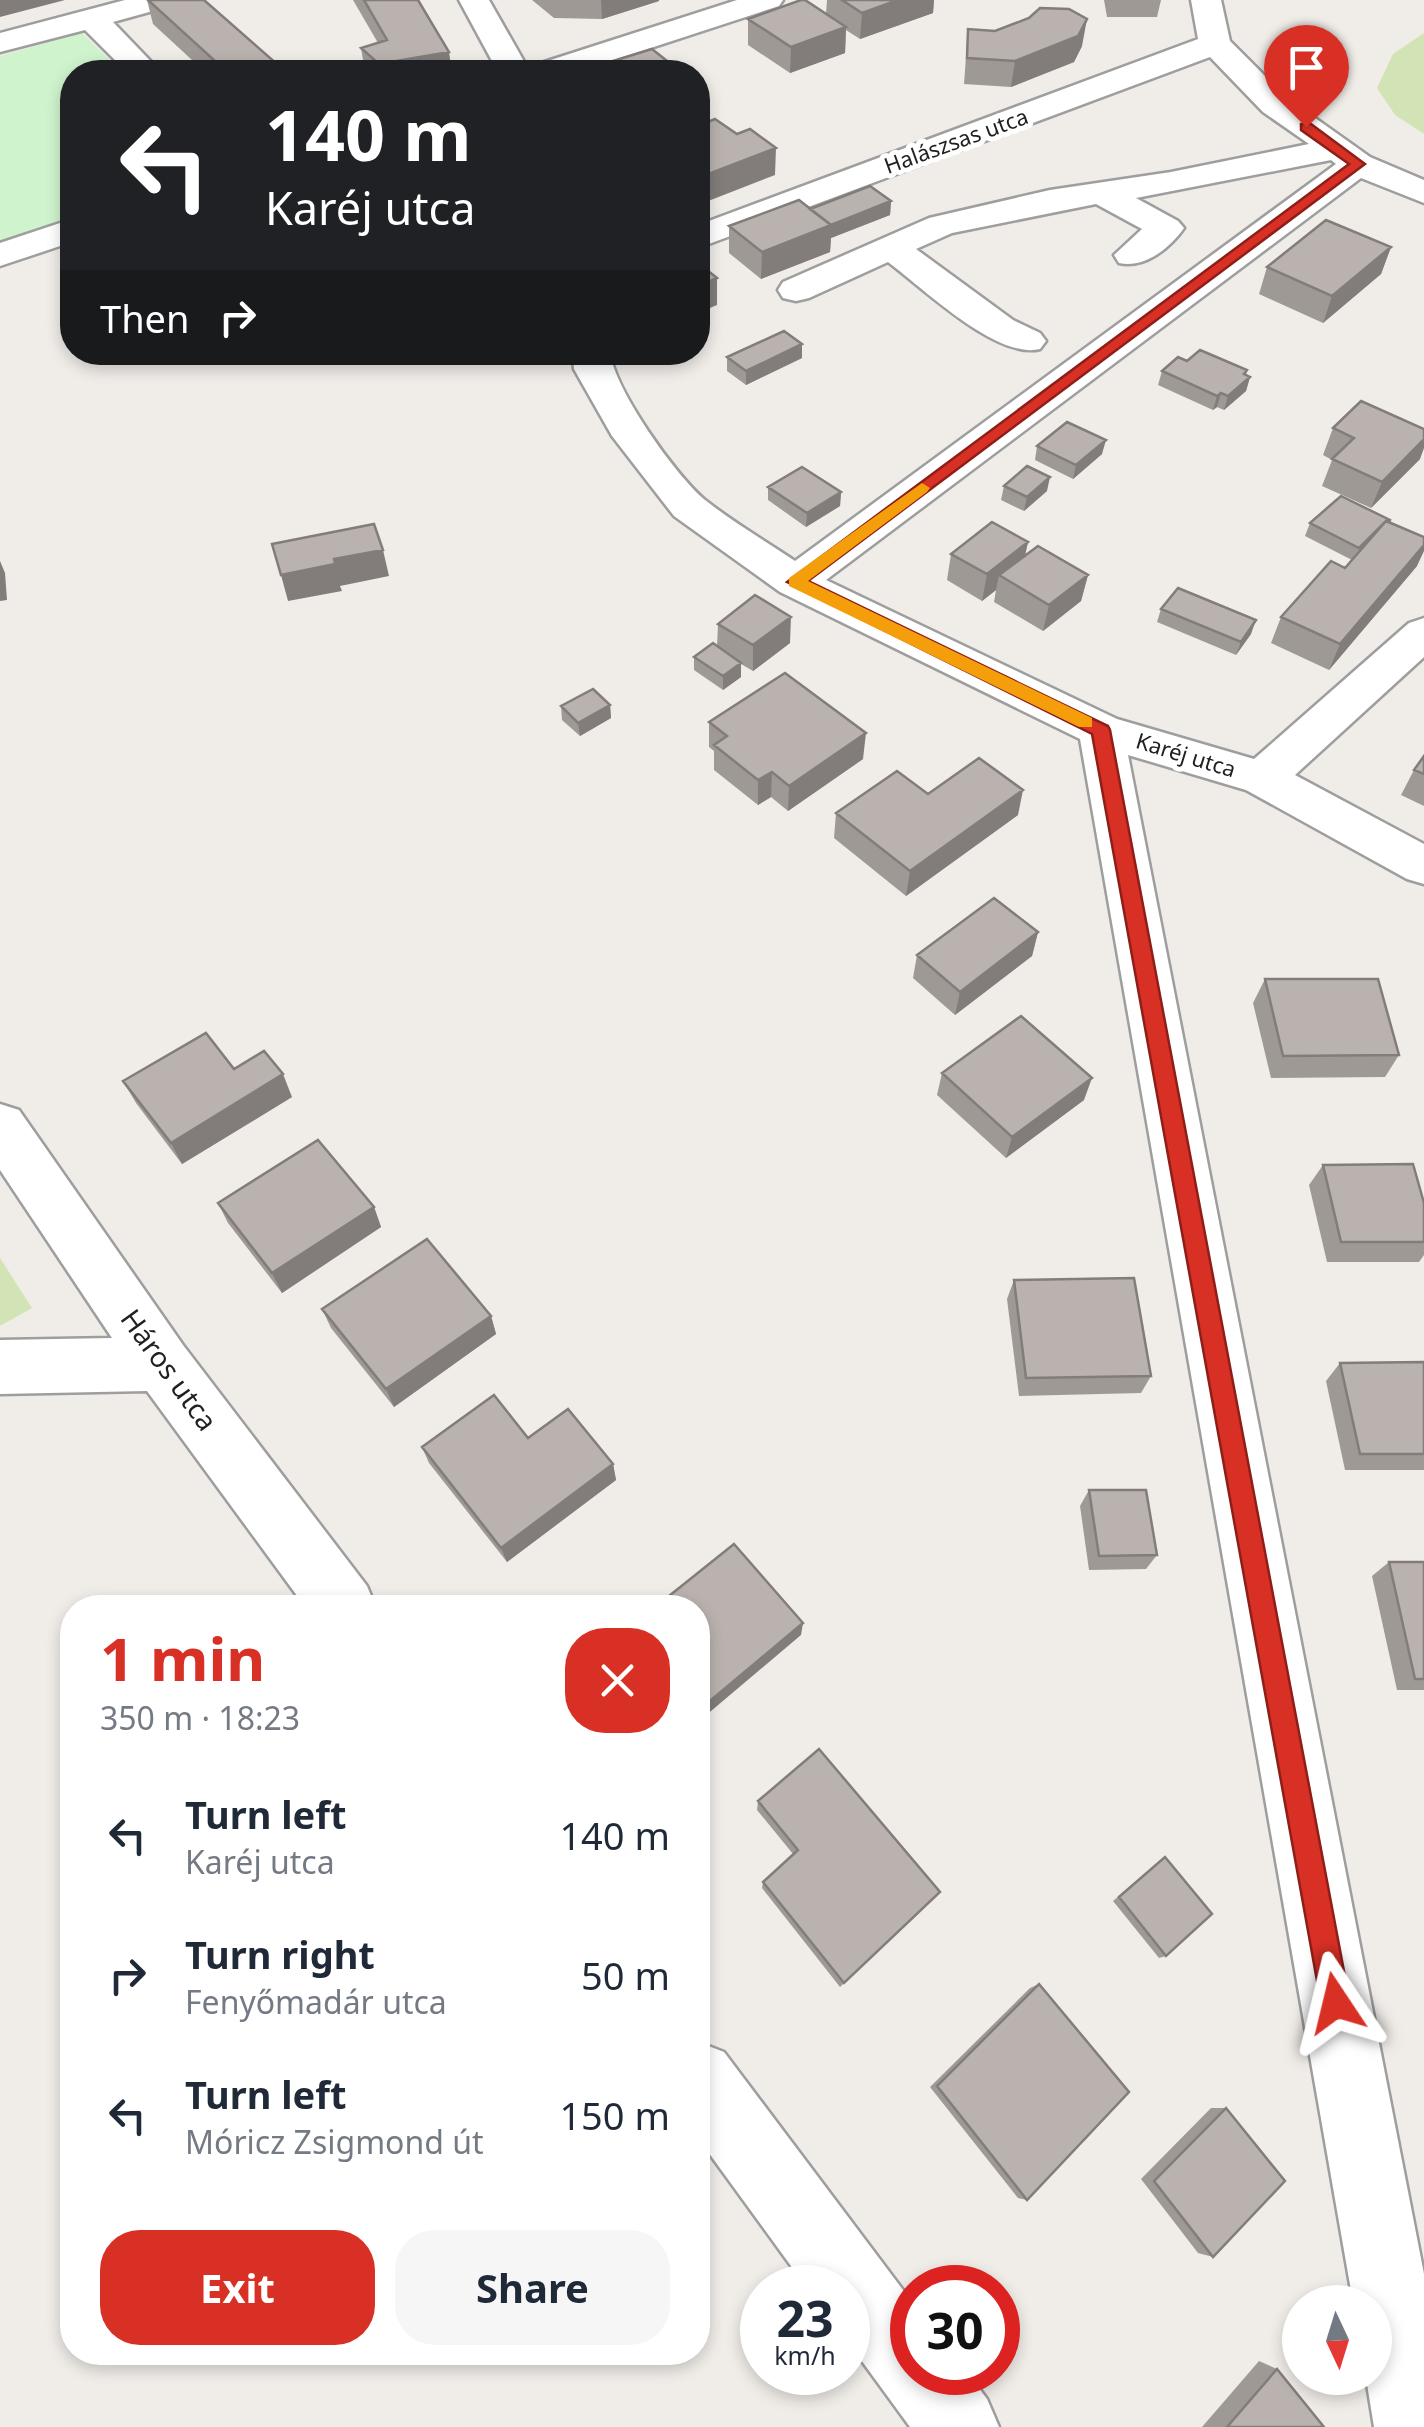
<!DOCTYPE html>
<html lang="en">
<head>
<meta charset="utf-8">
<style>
	:root { --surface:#fff; --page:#f6f6f7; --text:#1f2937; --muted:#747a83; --accent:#d93025 }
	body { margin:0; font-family:"Noto Sans",sans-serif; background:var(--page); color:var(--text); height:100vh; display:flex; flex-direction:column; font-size:38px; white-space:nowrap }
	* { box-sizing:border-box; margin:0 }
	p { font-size:32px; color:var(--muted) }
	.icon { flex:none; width:55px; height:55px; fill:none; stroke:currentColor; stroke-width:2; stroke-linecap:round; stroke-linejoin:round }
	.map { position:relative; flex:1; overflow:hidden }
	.drawer { position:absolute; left:60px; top:1595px; width:650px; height:770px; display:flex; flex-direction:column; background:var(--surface); border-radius:40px; box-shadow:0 5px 15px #0003 }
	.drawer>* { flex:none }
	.hud { position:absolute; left:60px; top:60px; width:650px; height:305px; border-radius:40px; box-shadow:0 5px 15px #0003; background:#202124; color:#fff; overflow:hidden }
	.needle { width:65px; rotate:176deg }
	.fabs { position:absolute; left:1282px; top:2285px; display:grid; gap:20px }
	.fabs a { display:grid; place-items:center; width:110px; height:110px; border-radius:50%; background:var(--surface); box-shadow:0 5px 15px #0003; font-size:50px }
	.speed { position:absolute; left:740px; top:2265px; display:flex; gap:20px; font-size:50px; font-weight:700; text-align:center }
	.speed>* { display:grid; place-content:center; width:130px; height:130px; border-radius:50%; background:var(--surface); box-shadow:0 5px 15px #0003; line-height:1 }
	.speed small { font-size:25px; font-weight:400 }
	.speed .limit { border:15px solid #d22; background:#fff; color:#111 }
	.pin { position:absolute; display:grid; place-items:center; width:85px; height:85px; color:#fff; margin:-102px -42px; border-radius:50% 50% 50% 0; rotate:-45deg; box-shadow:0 0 10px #0007 }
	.pin .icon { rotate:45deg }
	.me { position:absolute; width:110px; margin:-55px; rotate:350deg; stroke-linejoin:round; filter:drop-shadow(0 0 8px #0008) }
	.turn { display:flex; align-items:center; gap:35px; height:210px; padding:0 40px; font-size:45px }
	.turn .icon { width:130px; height:130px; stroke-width:2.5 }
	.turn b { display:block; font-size:70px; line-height:85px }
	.then { display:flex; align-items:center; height:95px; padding:0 40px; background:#0003; gap:20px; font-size:38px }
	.round { display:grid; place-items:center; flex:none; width:105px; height:105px; border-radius:40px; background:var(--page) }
	.headline { display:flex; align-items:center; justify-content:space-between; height:170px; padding:0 40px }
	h1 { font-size:60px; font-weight:700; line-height:75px; color:var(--accent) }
	.action { display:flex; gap:20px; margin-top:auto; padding:20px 40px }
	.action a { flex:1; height:115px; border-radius:40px; background:var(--accent); color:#fff; font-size:40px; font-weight:700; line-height:115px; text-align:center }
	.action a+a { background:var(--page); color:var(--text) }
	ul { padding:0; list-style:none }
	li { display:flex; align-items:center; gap:30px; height:140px; padding:0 40px }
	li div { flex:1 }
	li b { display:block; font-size:38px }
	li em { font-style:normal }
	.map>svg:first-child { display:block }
	.grass { fill:#d2e3b6 }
	.park { fill:#cff4cd }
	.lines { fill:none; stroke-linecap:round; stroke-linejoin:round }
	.minor-casing { stroke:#9e9e9e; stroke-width:5 }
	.minor { fill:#fff; fill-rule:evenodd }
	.wall { fill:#9f9996 }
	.shaded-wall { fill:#827d7a }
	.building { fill:#b9b2af; stroke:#827d7a; stroke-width:2.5 }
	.route { fill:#d93025; stroke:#8d1f18; stroke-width:2.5 }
	.slow { fill:#f59e0b }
	.labels { text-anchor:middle; stroke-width:10; stroke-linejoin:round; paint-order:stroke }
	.far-street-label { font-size:22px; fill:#212121; stroke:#fff }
	.street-label { font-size:28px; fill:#212121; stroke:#fff }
</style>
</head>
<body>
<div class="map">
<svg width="1424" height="2427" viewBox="0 0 1424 2427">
	<rect width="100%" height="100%" fill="#f0ede9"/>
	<path class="grass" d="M1424,33V134L1395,115L1377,88L1393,54Z
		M0,1258L32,1308L0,1326Z"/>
	<path class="park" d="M82,33L122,72H72V221L0,245V56Z"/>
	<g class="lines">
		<defs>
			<path id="minor" d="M125,0H175L171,6L113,22L161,72H127L85,30L0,52V33Z
				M459,0H489L530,72L535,65L737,0H783L779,6L577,72H498Z
				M1191,0H1221L1230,41L1287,98L1370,157L1424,180V203L1361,178L826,580L1117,719L1254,759L1409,623L1424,618V657L1295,775L1424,844V884L1407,879L1246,790L1128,755L1424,2274V2427H1374L1366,2378H1375V2302H1353L1080,739L780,592L674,516L612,436L574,369L572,352H610C614,389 676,476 705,500C733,522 765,541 795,561L1336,164L1331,160L1136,198L1178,221L1184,228C1170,248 1144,269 1119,263L1114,255L1142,229L1096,204L952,233L916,249L1013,320L1040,333L1046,341L1040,349C997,360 923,288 888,262L809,298L796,301L783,298L778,290L783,282L929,218L1050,190L1171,172L1309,144L1263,112L1210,57L698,248V225L1198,39Z
				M72,219V242L0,266V243Z
				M0,1104L19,1110L183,1345L367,1586L376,1608H306L147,1391L0,1394V1340L112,1338L0,1170Z
				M698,2042L724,2052L912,2302V2372H967L987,2399L999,2427H910L848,2342V2288H807L698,2138Z"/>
		</defs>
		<use href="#minor" class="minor-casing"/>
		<use href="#minor" class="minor"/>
	</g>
	<path class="wall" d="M147,0H204L286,72H205L153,24Z
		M353,0H418L452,72H365L361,48L378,43Z
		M532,0H659V1L602,19L554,18Z
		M827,0H934L933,13L860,39L846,30L845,53L790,73L748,45V19L826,14Z
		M1104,0H1161L1157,17H1107Z
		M968,29L1082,46L1074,62L1011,87L964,84Z
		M891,201L890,215L831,238L830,252L761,279L729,253V226L810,209Z
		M1391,247L1381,274L1323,323L1259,294L1267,267Z
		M727,357L802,358L746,385L727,371Z
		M1187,361L1247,370L1246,375L1250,377L1246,391L1224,410L1217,407L1213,410L1158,385L1162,371Z
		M1333,428L1420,459L1371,508L1322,486L1332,460L1323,455Z
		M1037,446L1102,454L1073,479L1035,460Z
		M1004,486L1047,491L1024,511L1001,500Z
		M768,487L841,492L840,506L806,527L768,500Z
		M1390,522L1417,566L1329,670L1271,643L1281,617L1345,568L1352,560L1305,536L1310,523Z
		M1028,542L1025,555L1088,575L1081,601L1043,631L994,602L996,590L982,601L947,580L951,554Z
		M1161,609L1251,634L1236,655L1157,622Z
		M718,624L790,643L753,671L741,664V677L723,690L694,670V657L717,646Z
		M610,705L611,718L580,736L562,720L561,706Z
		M709,722L863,759L788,811L771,797L758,805L714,770V751L709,747Z
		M1424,756V806L1401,795L1414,770Z
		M928,794L1018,815L906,896L834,838L836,813Z
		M1038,932L1032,956L955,1015L913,978L917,955Z
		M1265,979L1399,1055L1385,1077L1271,1078L1253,1003Z
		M234,1069L292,1097L182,1164L136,1103L123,1081Z
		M942,1073L1084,1100L1006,1158L937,1095Z
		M1323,1165L1424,1203V1255L1419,1262H1327L1309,1185Z
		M218,1203L374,1207L381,1227L282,1293L228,1223Z
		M1014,1280L1151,1376L1141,1393L1019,1396L1007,1299Z
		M322,1309L491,1316L496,1334L394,1407L331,1328Z
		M1424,1362V1470H1345L1326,1381L1340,1363Z
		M528,1438L613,1464L616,1480L507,1562L429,1463L422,1447Z
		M1089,1490L1157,1555L1146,1569L1089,1570L1080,1506Z
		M1389,1562H1424V1690H1397L1372,1576Z
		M758,1801L940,1892L840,1987L762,1888L763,1882L793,1854L757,1810Z
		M1165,1857L1166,1956L1159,1958L1113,1901Z
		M1039,1984L1027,2200L1018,2198L930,2087L1030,1988Z
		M1211,2108H1226L1213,2257L1198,2253L1141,2179Z
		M1259,2361L1277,2369L1324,2427H1202Z"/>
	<path class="shaded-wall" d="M0,0H65L0,17Z
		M601,0H659V1L602,19Z
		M898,0H934L933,13L860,39L862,13Z
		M1087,19L1082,46L1074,62L1011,87L1015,61Z
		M846,27L845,53L790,73L791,47Z
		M449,52L452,72H380L379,64Z
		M776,148L775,175L698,205V178Z
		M891,201L890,215L831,238L830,252L761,279L762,252Z
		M1391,247L1381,274L1323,323L1332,296Z
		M717,278V305L698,313V286Z
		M802,344V358L746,385V371Z
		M1247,370L1244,382L1250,377L1246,391L1224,410L1228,396Z
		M1221,393L1217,407L1213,410L1217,396Z
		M1424,439V448L1420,459L1371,508L1382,482Z
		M1106,440L1102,454L1073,479L1076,465Z
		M1050,477L1047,491L1024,511L1027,497Z
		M841,492L840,506L806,527L807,513Z
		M1028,542L1022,569L999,575L996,590L982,601L987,574Z
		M1424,545V551L1417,566L1329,670L1340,644Z
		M383,550L389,576L340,586L342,591L288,601L281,575L334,559Z
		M0,561L5,573L7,600L0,601Z
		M1088,575L1081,601L1043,631L1049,605Z
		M791,617L790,643L753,671V645Z
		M1256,620L1251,634L1236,655L1241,642Z
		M741,663V677L723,690V676Z
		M610,705L611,718L580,736L578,723Z
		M866,733L863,759L788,811L789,786Z
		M772,772L771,797L758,805V780Z
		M1023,790L1018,815L906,896L910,871Z
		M1038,932L1032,956L955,1015L960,992Z
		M283,1074L292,1097L182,1164L171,1143Z
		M1092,1078L1084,1100L1006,1158L1012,1137Z
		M374,1207L381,1227L282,1293L272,1273Z
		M491,1316L496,1334L394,1407L386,1389Z
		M613,1464L616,1480L507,1562L501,1548Z
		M803,1623L801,1635L698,1722V1711Z"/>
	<path class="building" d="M148,0H204L286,72H227Z
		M364,0H418L449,52L379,64L361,48L387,40Z
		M801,0H805L846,27L791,47L748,19Z
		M842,0H898L862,13Z
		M1040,8L1069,9L1087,19L1078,36L1015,61L967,58L968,29L995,31L1029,18Z
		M652,49L681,72H587L584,70Z
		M306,68L311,72H292Z
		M715,119L737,134L750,129L776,148L698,178V126Z
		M870,186L891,201L831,225L810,209Z
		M799,200L831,225L762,252L729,226Z
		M1326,220L1391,247L1332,296L1267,267Z
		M698,263L717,278L698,286Z
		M784,331L802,344L746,371L727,357Z
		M1200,350L1247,370L1244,374L1250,377L1228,396L1221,393L1217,396L1162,371L1178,357L1187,361Z
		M1361,401L1424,429V439L1382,482L1332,459L1354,438L1333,428Z
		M1067,422L1106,440L1076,465L1037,446Z
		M1027,466L1050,477L1027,497L1004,486Z
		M802,467L841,492L807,513L768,487Z
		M1341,496L1390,520L1389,522L1386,521L1359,548L1310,523Z
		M1386,521L1424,537V545L1340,644L1281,617L1331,561L1345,568Z
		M992,522L1028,542L987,574L951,554Z
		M374,524L383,550L334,559L335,564L281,575L272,544Z
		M1038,546L1088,575L1049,605L999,575Z
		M1178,588L1256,620L1241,642L1161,609Z
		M755,595L791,617L753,645L718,624Z
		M713,643L741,663L723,676L694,657Z
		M785,673L866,733L789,786L772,772L758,780L714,745L727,736L709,722Z
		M593,689L610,705L578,723L561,706Z
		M1424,756V774L1414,770Z
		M979,758L1023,790L910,871L836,813L897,771L928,794Z
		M994,898L1038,932L960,992L917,955Z
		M1265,979H1378L1399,1055L1283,1056Z
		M1021,1016L1092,1078L1012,1137L942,1073Z
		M206,1033L234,1069L264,1051L283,1074L171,1143L123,1081Z
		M318,1140L374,1207L272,1273L218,1203Z
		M1413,1164L1424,1203V1242H1341L1323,1165Z
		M427,1239L491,1316L386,1389L322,1309Z
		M1134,1278L1151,1376L1026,1378L1014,1280Z
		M1424,1362V1454H1360L1340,1363Z
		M494,1395L528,1438L568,1409L613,1464L501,1548L422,1447Z
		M1089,1490H1146L1157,1555L1099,1556Z
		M734,1544L803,1623L698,1711V1608H654Z
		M1389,1562H1424V1679H1415Z
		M819,1749L940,1892L844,1983L763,1882L798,1850L758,1801Z
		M1165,1857L1212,1914L1166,1956L1119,1897Z
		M1039,1984L1129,2092L1027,2200L937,2086Z
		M1226,2108L1285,2181L1213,2257L1154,2181Z
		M1277,2369L1324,2427H1227Z"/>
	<path class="route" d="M1301,124H1311L1365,164L808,581L1108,726L1110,730L1350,2003L1346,2013L1336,2017L1325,2013L1321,2003L1092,734L787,582L1349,164L1301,130Z"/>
	<path class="slow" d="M922,483L930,488L927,492L808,581L1092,718V727H1079L789,586V578Z"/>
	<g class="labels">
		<g class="far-street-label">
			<text transform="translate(956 141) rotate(-20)" y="8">Halászsas utca</text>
			<text transform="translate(1186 755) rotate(17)" y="8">Karéj utca</text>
		</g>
		<g class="street-label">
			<text transform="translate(169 1370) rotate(54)" y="10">Háros utca</text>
		</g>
	</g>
</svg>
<div class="fabs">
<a><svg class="needle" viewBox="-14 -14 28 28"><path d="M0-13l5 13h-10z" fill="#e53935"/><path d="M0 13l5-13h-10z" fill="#747a83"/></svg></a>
</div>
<div class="speed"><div>23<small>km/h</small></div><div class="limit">30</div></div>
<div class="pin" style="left:1306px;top:127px;background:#d93025"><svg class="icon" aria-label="arrive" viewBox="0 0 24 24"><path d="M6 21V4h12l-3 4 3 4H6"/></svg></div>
<svg class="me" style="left:1336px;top:2003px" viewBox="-20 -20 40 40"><path d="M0-17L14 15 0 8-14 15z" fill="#d93025" stroke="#fff" stroke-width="4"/></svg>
<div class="hud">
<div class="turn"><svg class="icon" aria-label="left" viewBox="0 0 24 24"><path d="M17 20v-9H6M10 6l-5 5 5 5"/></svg><div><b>140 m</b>Karéj utca</div></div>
<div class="then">Then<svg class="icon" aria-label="right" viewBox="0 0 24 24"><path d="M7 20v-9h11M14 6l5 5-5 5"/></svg></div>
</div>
<section class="drawer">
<div class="headline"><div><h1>1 min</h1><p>350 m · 18:23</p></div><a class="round" style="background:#d93025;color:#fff"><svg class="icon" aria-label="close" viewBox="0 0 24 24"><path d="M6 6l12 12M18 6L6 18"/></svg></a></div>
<ul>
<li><svg class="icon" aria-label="left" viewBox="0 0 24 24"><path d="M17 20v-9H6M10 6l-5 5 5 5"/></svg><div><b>Turn left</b><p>Karéj utca</p></div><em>140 m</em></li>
<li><svg class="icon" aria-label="right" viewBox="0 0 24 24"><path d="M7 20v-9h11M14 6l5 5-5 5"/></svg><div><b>Turn right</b><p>Fenyőmadár utca</p></div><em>50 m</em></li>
<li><svg class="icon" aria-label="left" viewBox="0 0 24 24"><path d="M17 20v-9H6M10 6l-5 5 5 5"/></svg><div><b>Turn left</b><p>Móricz Zsigmond út</p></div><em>150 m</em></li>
</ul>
<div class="action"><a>Exit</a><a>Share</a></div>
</section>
</div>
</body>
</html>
